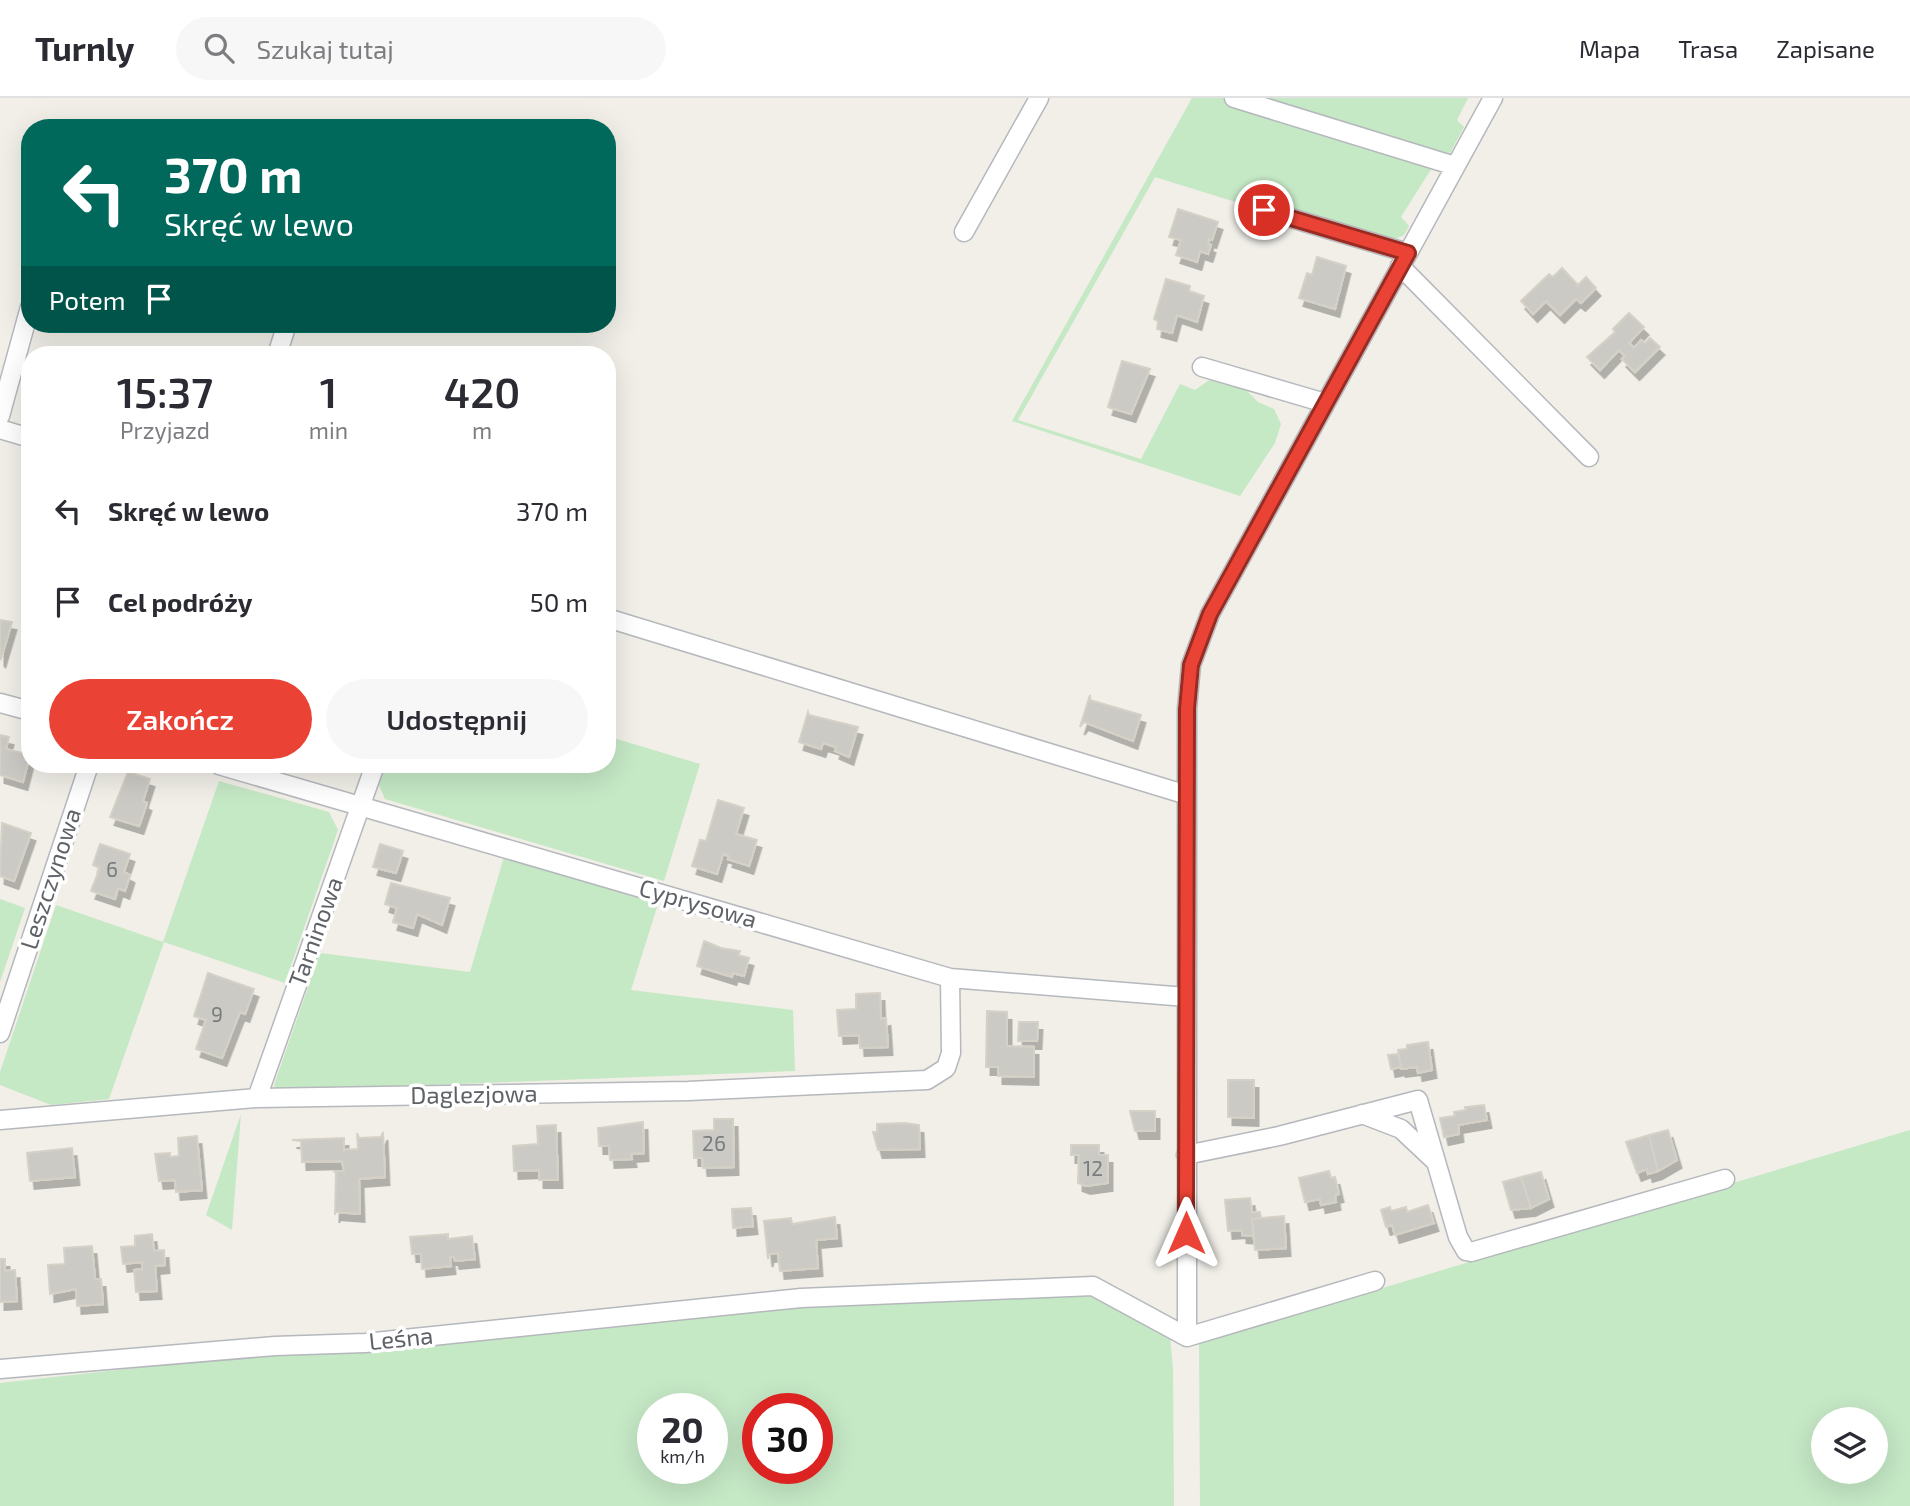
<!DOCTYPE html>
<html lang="pl">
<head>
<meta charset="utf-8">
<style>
	:root { --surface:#fff; --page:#f7f7f7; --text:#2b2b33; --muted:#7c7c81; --line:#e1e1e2; --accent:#ea4335 }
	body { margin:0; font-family:"Exo 2",sans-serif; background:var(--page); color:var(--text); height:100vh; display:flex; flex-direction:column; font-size:26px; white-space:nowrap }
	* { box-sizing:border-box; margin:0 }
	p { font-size:23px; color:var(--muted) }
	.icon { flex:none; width:38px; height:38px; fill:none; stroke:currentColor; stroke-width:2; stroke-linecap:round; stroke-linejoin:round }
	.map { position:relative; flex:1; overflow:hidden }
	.details { position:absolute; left:21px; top:248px; width:595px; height:427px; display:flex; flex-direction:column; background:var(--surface); border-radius:28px; box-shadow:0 7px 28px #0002 }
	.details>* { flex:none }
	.guide { position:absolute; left:21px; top:21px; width:595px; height:214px; border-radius:28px; box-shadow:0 7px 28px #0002; background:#00695c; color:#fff; overflow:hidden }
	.tools { position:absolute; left:1811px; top:1309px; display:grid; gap:14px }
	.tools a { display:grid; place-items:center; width:77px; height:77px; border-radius:50%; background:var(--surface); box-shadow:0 7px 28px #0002; font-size:35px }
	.speed { position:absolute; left:637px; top:1295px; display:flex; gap:14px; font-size:35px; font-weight:700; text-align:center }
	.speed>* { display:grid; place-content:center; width:91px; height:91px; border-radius:50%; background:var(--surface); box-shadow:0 7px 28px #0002; line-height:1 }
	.speed small { font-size:18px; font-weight:400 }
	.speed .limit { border:10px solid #d22; background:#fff; color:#111 }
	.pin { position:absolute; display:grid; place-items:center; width:60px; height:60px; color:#fff; margin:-30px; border:4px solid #fff; border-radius:50%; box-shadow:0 2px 7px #0007 }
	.me { position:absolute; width:77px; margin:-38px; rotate:0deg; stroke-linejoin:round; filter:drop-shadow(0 0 5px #0008) }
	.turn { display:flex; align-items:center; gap:24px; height:147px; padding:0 28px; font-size:32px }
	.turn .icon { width:91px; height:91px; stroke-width:2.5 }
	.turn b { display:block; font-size:49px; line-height:60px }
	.then { display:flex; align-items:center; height:66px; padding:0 28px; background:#0003; gap:14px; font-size:26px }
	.eta { display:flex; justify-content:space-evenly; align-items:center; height:119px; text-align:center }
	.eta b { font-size:42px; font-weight:600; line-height:49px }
	.cta { display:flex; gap:14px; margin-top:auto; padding:14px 28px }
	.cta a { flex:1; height:80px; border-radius:42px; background:var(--accent); color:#fff; font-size:28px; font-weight:600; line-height:80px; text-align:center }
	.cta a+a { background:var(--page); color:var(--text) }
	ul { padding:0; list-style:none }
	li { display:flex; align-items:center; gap:21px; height:91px; padding:0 28px }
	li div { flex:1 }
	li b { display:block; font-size:26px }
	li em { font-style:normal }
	header { display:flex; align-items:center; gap:42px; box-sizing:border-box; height:98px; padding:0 35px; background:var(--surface); border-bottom:2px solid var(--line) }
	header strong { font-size:33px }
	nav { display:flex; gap:38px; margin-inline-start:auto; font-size:24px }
	.search { width:490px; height:63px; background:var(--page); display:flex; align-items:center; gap:18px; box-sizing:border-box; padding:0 24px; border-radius:38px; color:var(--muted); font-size:26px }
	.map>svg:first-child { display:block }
	.green { fill:#c5e8c5; fill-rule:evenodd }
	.building { fill:#cccac5; stroke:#d6d1c6; stroke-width:2; filter:url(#shadow) }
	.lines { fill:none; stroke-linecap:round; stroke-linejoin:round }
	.minor-casing { stroke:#b5b8bc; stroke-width:21 }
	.minor { stroke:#fff; stroke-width:18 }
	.route-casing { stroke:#982c22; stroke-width:18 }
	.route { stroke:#ea4335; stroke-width:12 }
	.labels { text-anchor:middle; stroke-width:7; stroke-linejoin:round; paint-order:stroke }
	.number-label { font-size:21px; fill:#7a7d7f }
	.street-label { font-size:24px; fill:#5f6368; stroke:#fff }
</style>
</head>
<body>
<header>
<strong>Turnly</strong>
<div class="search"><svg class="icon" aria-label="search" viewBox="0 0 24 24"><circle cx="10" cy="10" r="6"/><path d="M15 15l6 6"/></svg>Szukaj tutaj</div>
<nav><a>Mapa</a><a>Trasa</a><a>Zapisane</a></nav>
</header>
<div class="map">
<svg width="1910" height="1408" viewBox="0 0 1910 1408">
	<defs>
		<filter id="shadow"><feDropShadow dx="4.5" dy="8" stdDeviation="0" flood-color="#0004"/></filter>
	</defs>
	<rect width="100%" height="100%" fill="#f1efe8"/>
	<path class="green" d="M1192,0H1468L1457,22L1464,29L1450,55L1442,54L1401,119L1409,128L1404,137L1391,143L1287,111L1278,91L1242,106L1155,79L1018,322L1141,361L1180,286L1195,292L1212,280L1243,289L1258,304L1274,311L1281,326L1275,345L1240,398L1012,323Z
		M607,638L700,666L664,783L385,701L377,683L383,667H607Z
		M219,683L329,714L338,732L285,885L164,844L109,1001L51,1007L0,987V974L56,807L163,844Z
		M504,759L658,806L631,892L793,912L795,973L278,993L274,987L320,855L470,874Z
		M0,801L25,810L0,884Z
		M241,1016L232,1132L206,1117Z
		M1910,1032V1408H1200L1199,1245ZM1824,1321H1876V1374H1824Z
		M1093,1188L1169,1228L1173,1271L1174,1408H0V1285L290,1253L545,1229ZM653,1311H712V1370H653ZM758,1311H817V1370H758Z"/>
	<path class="building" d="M1178,111L1218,124L1212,142L1209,141L1208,146L1211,147L1208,156L1200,153L1197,164L1176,157L1181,142L1169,139Z
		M1317,159L1346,168L1335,211L1299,200L1307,175L1312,177Z
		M1562,170L1578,187L1586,179L1596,190L1581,205L1576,201L1560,217L1546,203L1533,216L1521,203L1549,176L1553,179Z
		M1166,181L1190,188L1189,193L1204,198L1197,224L1177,217L1172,235L1157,231L1158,223L1154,221Z
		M1629,215L1644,229L1629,245L1634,250L1641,242L1645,245L1650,240L1660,249L1635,274L1622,261L1625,258L1619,252L1600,272L1587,259L1615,234L1613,231Z
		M1122,263L1150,271L1131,316L1108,309Z
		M0,522L12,524L1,561L0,560Z
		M1090,597V602L1141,617L1133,643L1084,624L1080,629Z
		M808,614L809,617L858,629L849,659L835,653L836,649L823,645L821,651L799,644Z
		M0,637L9,639L6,651L30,657L23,684L0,677Z
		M128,674L150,681L143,703L147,705L139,728L110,719Z
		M718,702L744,710L736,736L757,742L749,768L728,761L729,758L723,756L717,776L692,768L700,742L706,743Z
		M2,725L31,735L14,783L0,778Z
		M100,746L130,756L124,774L130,777L125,793L118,790L115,801L91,793L100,770L93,767Z
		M380,746L403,753L396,775L373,769Z
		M391,785L450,800L442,827L417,816L413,830L393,824L397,810L385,806Z
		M704,843L721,850L740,853L738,857L749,860L744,878L733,875L732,879L697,868Z
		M208,875L254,891L245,916L240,914L222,960L196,951L206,922L194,918Z
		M880,895L881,921L886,920L888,949L860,950L859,937L839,938L837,912L856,911V896Z
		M987,913L1007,914V948L1034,949V979L998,978V969H986Z
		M1019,924H1038L1037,943H1018Z
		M1428,944L1432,972L1418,975L1417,969L1401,971L1398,952L1407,951V947Z
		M1398,956L1401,969L1391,971L1388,957Z
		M1228,982H1254V1020L1228,1019Z
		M1484,1007L1487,1022L1458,1027L1459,1036L1444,1039L1440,1020L1455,1018L1454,1014L1466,1012L1465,1009Z
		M1130,1013H1155V1033H1135Z
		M714,1021H733L734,1069L703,1070L702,1060H694L693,1033L714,1032Z
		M643,1024L644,1055L631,1056L632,1061L610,1062L609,1048H599L598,1030Z
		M905,1025L919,1027L920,1051L878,1052L873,1034H877V1026Z
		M556,1027L558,1082H539V1072L514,1073L513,1048L538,1046L537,1028Z
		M1668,1032L1677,1062L1658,1073L1649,1037Z
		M383,1034L385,1079L359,1081L360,1116L335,1114V1117L336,1074L333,1073H344L342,1063L302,1064L301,1043L292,1042L344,1040V1052L358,1051L357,1035L359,1040L381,1039Z
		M1649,1037L1658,1073L1648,1076L1647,1071L1637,1075L1626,1044Z
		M197,1038L202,1092L176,1094L175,1082L159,1083L155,1056L170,1055V1059L179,1058L178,1040Z
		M1071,1047H1099V1057H1108V1085L1086,1088L1078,1085L1079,1057H1071Z
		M72,1050L75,1079L30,1083L27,1055Z
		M1329,1073L1331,1080L1335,1079L1339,1096L1335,1097L1336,1104L1321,1107L1320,1101L1305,1104L1299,1080Z
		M1541,1074L1549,1101L1531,1110L1521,1079Z
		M1521,1079L1531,1110L1511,1112L1503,1084Z
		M1250,1100L1252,1114H1260L1261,1120L1252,1121L1254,1138L1242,1137V1132L1228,1133L1225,1102Z
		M1428,1107L1434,1125L1395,1137L1392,1127L1386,1129L1381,1112L1390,1109L1391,1113L1406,1109L1407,1114Z
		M751,1110L753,1128L733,1130L732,1111Z
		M1284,1118L1286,1150L1255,1152L1252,1121Z
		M835,1119L837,1140L816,1142L818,1170L780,1173L778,1155L769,1156L768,1161L764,1123L791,1120L792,1126Z
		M152,1136L154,1153L164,1152L165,1167L155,1168L157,1193L136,1194L134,1172L142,1171V1164L123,1166L121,1149L135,1148V1138Z
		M448,1136V1141L472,1138L475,1161L455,1163L454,1159H450L451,1168L422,1171L421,1156H412L410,1139Z
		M92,1148L95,1181H101L103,1206L77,1208L76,1191L50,1196L48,1167L65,1166L64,1150Z
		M0,1161H5V1173L15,1172L17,1203L0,1204Z"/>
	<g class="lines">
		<defs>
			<path id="minor" d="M1234,0L1455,68
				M1264,112L1408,155
				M964,134L1039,0
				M1400,168L1589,359
				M277,257L287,226
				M1202,269L1325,305
				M0,318L30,209
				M0,331L30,340
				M607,520L1187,697
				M0,605L30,613
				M219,667L950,880L1186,899
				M0,935L89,667
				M257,1000L375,667
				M1362,1016L1401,1031L1435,1063
				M0,1022L257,1000L688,993L927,982L946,970L951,955L950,880
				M1186,1057L1279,1038L1418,1002L1458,1139L1466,1153L1471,1154L1725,1081
				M1187,1239V611L1191,567L1210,516L1493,0
				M0,1271L275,1248L365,1245L801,1200L1093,1188L1187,1239L1375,1183"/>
		</defs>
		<use href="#minor" class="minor-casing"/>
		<use href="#minor" class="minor"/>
	</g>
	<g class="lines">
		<defs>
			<path id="route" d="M1186,1135L1187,611L1191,567L1210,516L1408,155L1264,112"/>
		</defs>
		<use href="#route" class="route-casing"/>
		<use href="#route" class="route"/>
	</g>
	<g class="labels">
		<g class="number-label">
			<text x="112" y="779">6</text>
			<text x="217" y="924">9</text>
			<text x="714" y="1053">26</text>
			<text x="1093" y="1078">12</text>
		</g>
		<g class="street-label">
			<text transform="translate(51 781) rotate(-72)" y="8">Leszczynowa</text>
			<text transform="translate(698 806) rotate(16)" y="8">Cyprysowa</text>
			<text transform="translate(316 834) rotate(-70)" y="8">Tarninowa</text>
			<text transform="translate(474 997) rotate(-1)" y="8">Daglezjowa</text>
			<text transform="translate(401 1241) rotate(-6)" y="8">Leśna</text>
		</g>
	</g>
</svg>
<div class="tools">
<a><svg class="icon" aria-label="layers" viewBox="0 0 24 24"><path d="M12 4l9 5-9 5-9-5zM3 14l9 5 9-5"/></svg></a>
</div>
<div class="speed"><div>20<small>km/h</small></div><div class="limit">30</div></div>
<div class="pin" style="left:1264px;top:112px;background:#d93025"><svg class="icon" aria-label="arrive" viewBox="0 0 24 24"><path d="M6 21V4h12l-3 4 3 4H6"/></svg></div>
<svg class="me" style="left:1186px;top:1135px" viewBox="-20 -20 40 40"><path d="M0-17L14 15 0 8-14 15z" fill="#ea4335" stroke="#fff" stroke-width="4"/></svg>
<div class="guide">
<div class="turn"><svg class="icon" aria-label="left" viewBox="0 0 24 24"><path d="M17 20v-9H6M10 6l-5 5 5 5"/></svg><div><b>370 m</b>Skręć w lewo</div></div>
<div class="then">Potem<svg class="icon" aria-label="arrive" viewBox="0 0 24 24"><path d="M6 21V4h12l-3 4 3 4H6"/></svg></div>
</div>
<section class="details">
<div class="eta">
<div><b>15:37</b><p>Przyjazd</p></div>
<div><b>1</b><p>min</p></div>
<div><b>420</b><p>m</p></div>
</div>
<ul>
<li><svg class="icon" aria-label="left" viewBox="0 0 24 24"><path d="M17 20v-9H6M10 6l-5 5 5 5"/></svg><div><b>Skręć w lewo</b></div><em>370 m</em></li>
<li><svg class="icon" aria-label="arrive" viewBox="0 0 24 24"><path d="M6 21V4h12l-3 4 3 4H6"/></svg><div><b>Cel podróży</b></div><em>50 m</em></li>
</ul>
<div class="cta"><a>Zakończ</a><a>Udostępnij</a></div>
</section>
</div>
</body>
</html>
